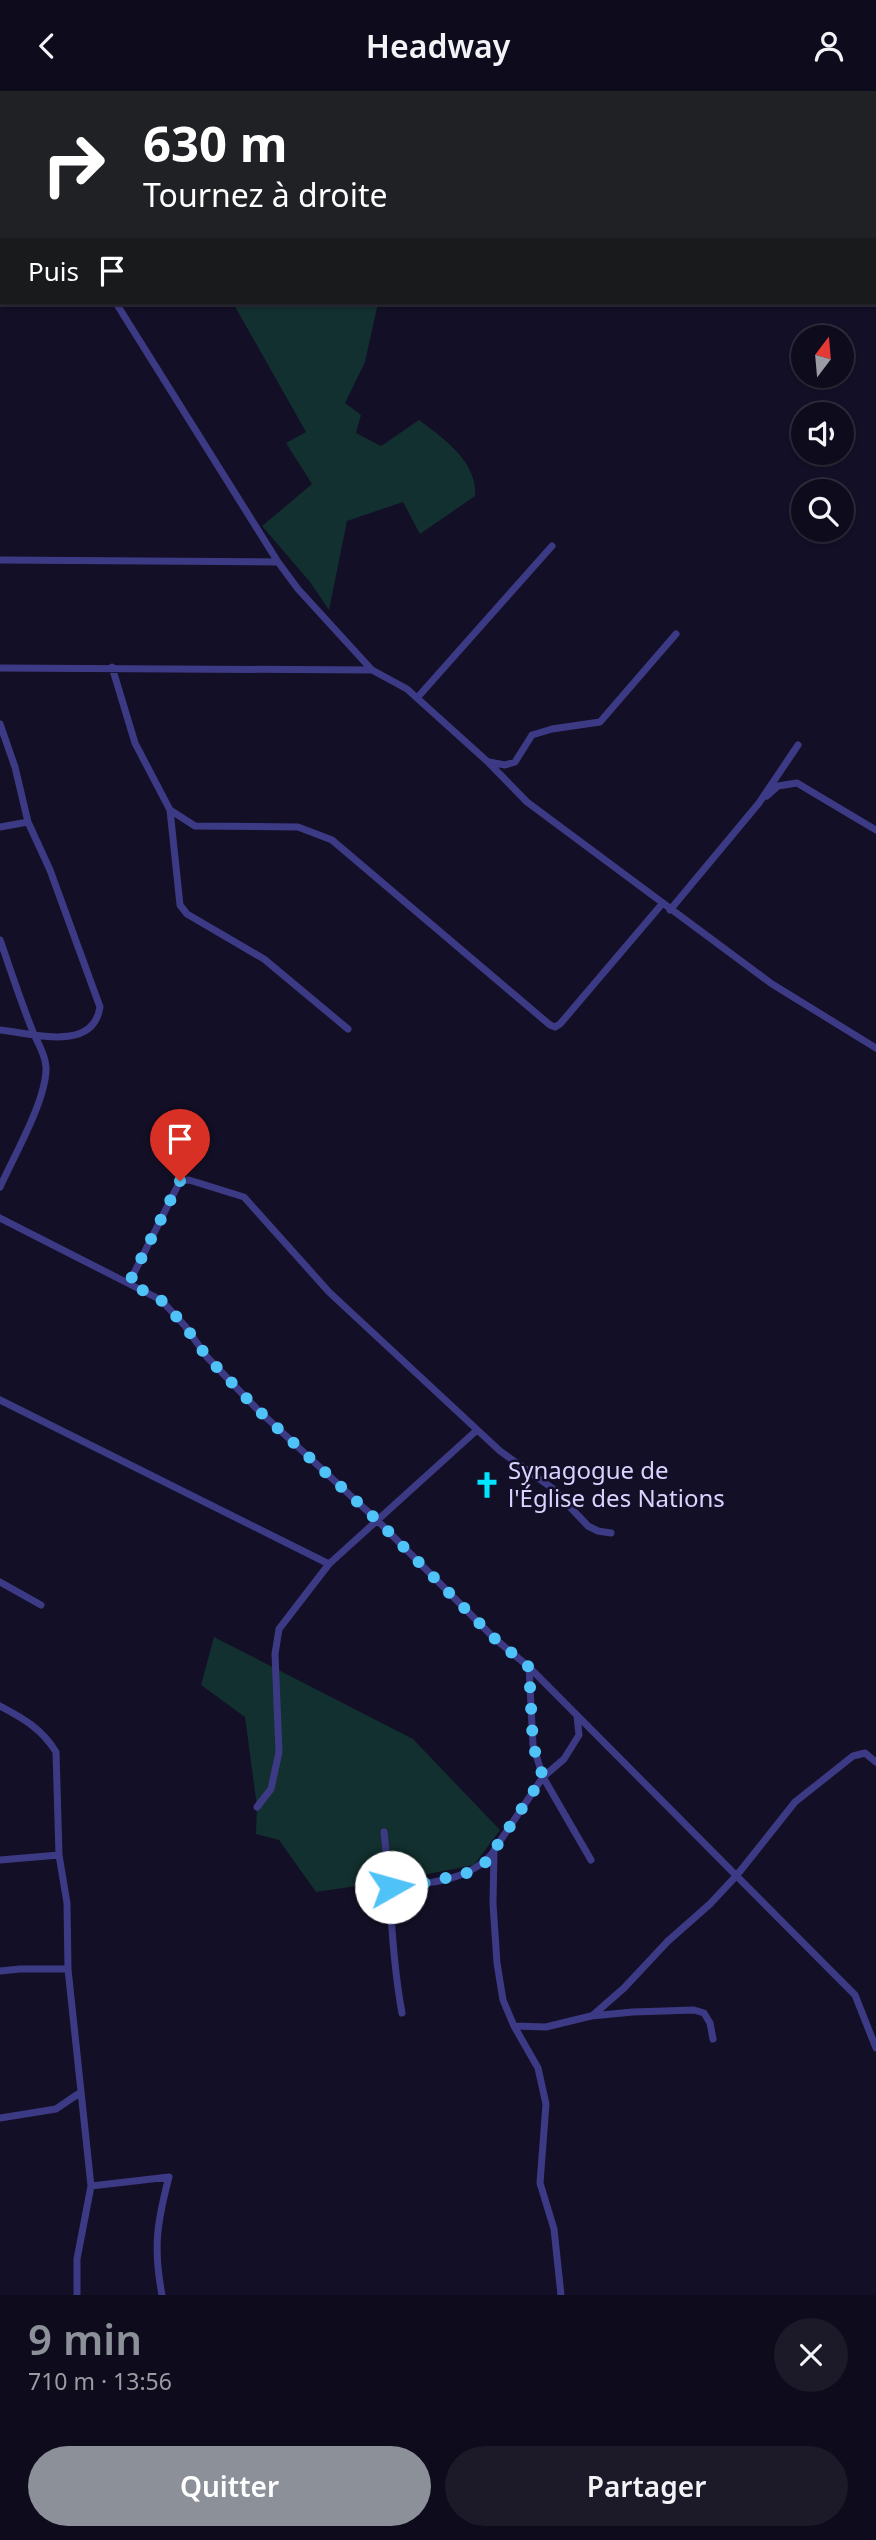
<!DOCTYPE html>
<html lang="fr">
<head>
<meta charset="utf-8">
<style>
	:root { --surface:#0e0b1c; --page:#1c1929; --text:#f1f3f6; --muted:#9b9ba3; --line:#2e2b3b; --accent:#8c9099 }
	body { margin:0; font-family:"Noto Sans",sans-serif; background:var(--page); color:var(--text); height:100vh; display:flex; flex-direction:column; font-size:26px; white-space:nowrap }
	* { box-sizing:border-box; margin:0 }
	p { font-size:23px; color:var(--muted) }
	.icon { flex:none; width:38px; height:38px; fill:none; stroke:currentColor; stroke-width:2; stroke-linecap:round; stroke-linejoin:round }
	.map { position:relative; height:2204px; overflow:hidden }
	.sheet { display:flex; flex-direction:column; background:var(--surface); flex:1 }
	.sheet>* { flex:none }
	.guide { position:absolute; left:0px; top:0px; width:877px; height:214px; box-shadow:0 2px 5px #0004,0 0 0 2px var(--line); background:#202124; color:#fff; overflow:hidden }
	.needle { width:46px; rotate:16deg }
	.fabs { position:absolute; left:791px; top:234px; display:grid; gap:14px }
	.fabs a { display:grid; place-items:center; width:63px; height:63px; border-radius:50%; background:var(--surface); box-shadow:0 2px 5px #0004,0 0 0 2px var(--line); font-size:35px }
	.pin { position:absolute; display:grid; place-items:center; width:60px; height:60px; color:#fff; margin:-72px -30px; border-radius:50% 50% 50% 0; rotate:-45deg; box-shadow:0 0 7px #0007 }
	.pin .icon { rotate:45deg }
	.me { position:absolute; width:77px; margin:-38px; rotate:83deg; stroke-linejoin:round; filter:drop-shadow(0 0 5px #0008) }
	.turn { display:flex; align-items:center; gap:24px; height:147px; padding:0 28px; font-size:32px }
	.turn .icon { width:91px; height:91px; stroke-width:2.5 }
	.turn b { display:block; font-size:49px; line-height:60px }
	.then { display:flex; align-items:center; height:66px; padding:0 28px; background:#0003; gap:14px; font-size:26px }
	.round { display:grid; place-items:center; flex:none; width:74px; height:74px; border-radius:37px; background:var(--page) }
	.overview { display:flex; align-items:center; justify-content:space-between; height:119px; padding:0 28px }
	h1 { font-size:42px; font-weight:600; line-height:52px; color:var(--accent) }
	.action { display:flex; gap:14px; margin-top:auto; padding:14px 28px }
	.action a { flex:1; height:80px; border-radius:42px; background:var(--accent); color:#fff; font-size:28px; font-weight:600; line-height:80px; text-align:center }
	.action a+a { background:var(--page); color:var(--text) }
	header { display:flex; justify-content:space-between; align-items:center; height:91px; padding:0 28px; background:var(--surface); font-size:32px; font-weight:600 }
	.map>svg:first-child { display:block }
	.green { fill:#12302f }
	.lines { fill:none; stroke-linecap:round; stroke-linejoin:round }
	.minor { stroke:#3d3a85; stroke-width:7 }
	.route { stroke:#4fc3f7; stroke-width:12; stroke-dasharray:0 21.6 }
	.labels { text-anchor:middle; stroke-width:5; stroke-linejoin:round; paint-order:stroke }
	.poi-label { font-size:24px; fill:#d9d4ff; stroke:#130f26; text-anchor:start }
</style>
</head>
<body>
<header><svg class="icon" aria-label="back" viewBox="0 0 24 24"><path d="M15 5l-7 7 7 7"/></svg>Headway<svg class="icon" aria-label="person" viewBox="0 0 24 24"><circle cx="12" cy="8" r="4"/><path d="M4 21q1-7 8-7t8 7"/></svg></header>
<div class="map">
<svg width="876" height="2204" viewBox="0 0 876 2204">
	<rect width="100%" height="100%" fill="#130f26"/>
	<path class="green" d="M233,212H378L365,271L345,312L361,324L356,342L381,355L419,329C443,347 478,371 475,405L420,443L403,411L347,430L329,519L310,491L262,435L312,393L286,352L306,341Z
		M214,1546L413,1648L500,1739L474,1774L397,1789L316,1801L279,1749L256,1743L257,1716L245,1626L201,1594Z"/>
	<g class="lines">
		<path class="minor" d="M196,2L197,0
			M522,2L523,0
			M708,2L709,0
			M0,66L2,67
			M116,212L278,471L298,498L372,579L407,598L488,671L527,711L772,893L876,957
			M0,469L278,471
			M112,576L135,652L170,719L195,735L298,736L332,749L550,934L555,936L560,933L662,813
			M0,577L372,579
			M417,607L552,455
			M0,633L15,676L28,731L50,779L100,916C93,962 32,942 0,939
			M489,671L505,674L515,671L532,644L552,638L600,631L676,543
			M767,705L778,695L797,692L876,739
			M170,719L180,814L187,823L264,868L348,938
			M0,736L28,731
			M670,819L759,712L798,654
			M0,849C11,880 21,911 33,941C38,953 45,962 46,976C47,1008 14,1065 0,1096
			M0,1127L161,1209L185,1235L207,1266L257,1318L378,1430L494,1547L529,1576L855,1904L876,1957
			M129,1192L180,1090L189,1089L244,1106L329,1201L500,1360L552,1397L588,1435L598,1440L611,1442
			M0,1309L329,1473
			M0,1491L41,1514
			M529,1576L533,1654L543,1686L591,1769
			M0,1615C23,1627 42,1638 56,1661L59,1764
			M577,1625L579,1644L564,1668L543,1686L494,1759L493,1813L497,1872L503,1909L514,1935L546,1936L591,1925L633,1921L694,1919L704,1922L710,1932L713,1948
			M257,1716L271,1698L279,1661L275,1563L279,1538L329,1473L477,1339
			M384,1741C391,1801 391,1863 402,1922
			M0,1769L59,1764L67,1812L68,1878L91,2095L77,2168V2204
			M391,1796C426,1793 472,1790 494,1760
			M0,1880L20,1878H68
			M592,1925L624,1897L668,1850L710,1813L737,1784L795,1711L853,1665L865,1662L876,1671
			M514,1935L538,1977L546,2013L540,2092L554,2138L561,2204
			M0,2027L56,2018L81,2001
			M91,2095L169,2086C157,2131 153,2157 162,2204"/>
	</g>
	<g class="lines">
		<path class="route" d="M180,1090L129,1192L161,1209L185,1235L207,1266L257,1318L378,1430L494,1547L529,1576L533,1654L543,1686L486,1771L467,1782L416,1794L391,1796"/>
	</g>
	<defs>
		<symbol id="church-bare" viewBox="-9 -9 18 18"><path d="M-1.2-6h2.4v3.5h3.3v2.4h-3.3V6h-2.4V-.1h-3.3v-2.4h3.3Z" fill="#00e5ff" stroke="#130f26" stroke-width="2.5" paint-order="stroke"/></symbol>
	</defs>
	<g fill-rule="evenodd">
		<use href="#church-bare" x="468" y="1375" width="38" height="38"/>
	</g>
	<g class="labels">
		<g class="poi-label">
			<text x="508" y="1388">Synagogue de<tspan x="508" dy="28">l'Église des Nations</tspan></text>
		</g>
	</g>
</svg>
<div class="fabs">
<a><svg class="needle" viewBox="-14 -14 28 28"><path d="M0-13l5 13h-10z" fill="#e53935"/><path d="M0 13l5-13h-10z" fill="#9b9ba3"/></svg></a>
<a><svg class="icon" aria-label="sound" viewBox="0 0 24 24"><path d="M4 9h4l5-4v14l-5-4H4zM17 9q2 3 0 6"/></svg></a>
<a><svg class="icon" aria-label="search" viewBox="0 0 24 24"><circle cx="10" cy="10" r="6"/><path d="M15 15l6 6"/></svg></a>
</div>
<div class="pin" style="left:180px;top:1090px;background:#d93025"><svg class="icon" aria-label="arrive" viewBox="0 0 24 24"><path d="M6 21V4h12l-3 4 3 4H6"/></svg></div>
<svg class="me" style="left:391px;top:1796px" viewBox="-20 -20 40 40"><circle r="19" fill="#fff"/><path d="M0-13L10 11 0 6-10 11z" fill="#4fc3f7"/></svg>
<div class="guide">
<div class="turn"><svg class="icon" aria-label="right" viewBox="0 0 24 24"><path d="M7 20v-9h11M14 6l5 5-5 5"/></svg><div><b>630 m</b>Tournez à droite</div></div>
<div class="then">Puis<svg class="icon" aria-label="arrive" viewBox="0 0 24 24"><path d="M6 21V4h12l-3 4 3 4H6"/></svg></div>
</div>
</div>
<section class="sheet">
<div class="overview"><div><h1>9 min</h1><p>710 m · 13:56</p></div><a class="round"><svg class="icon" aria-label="close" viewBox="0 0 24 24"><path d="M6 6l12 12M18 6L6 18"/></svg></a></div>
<div class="action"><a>Quitter</a><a>Partager</a></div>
</section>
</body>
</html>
